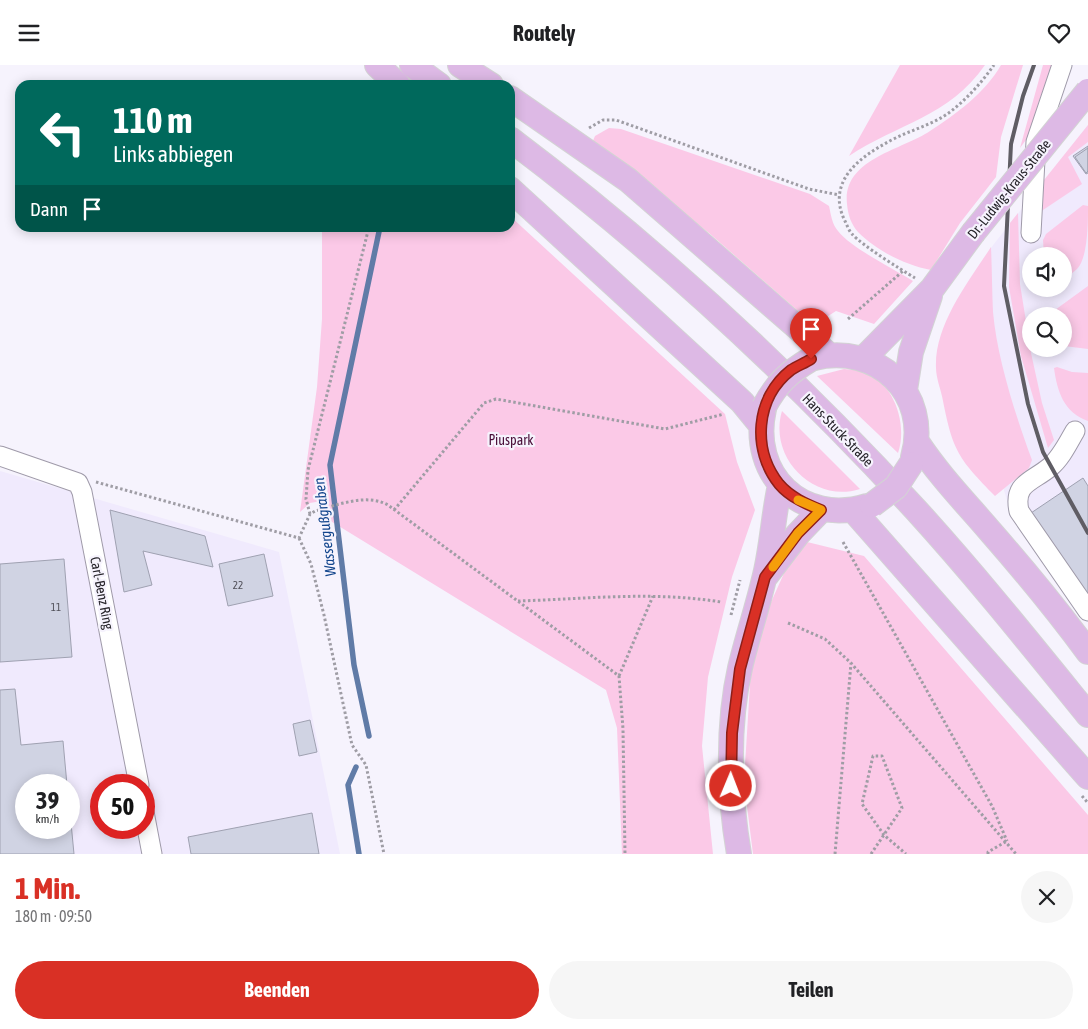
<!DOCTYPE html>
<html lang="de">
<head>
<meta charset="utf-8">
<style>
	:root { --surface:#fff; --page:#f6f6f6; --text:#202124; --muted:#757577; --accent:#d93025 }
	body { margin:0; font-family:"Asap Condensed",sans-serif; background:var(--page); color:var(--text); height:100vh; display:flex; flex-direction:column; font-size:19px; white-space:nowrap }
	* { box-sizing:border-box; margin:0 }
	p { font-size:16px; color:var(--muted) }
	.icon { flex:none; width:28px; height:28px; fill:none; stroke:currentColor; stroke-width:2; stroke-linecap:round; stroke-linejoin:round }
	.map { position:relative; height:789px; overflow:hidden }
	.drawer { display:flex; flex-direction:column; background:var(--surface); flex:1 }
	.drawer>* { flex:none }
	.guide { position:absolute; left:15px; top:15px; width:500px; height:152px; border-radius:15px; box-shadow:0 2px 12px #0003; background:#00695c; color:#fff; overflow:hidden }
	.fabs { position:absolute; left:1022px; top:182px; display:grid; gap:10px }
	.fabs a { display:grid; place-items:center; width:50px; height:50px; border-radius:50%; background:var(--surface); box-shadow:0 2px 12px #0003; font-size:25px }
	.speed { position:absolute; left:15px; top:709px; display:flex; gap:10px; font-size:25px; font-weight:700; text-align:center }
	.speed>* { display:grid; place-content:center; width:65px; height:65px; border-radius:50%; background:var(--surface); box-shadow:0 2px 12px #0003; line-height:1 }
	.speed small { font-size:12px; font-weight:400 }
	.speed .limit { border:8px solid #d22; background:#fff; color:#111 }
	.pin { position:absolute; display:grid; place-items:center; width:42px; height:42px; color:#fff; margin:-51px -21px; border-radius:50% 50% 50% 0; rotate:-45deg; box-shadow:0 0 5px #0007 }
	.pin .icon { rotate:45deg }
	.me { position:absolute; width:55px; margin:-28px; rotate:1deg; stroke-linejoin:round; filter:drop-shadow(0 0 4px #0008) }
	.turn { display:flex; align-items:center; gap:18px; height:105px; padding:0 15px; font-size:22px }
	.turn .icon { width:65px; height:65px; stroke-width:2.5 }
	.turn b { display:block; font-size:35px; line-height:42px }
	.then { display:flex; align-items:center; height:48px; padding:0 15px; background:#0003; gap:10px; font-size:19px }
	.round { display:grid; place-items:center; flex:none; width:52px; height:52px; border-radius:26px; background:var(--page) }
	.overview { display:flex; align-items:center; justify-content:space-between; height:85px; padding:0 15px }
	h1 { font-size:30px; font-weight:700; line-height:38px; color:var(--accent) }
	.action { display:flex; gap:10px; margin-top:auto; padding:10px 15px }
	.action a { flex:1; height:58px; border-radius:30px; background:var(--accent); color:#fff; font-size:20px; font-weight:700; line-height:58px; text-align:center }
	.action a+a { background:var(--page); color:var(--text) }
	header { display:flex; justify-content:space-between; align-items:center; height:65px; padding:0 15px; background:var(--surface); font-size:22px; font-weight:700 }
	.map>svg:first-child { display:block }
	.built { fill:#f0eafd; fill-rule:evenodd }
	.green { fill:#fbc9e7 }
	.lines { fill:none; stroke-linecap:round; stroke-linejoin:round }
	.stream { stroke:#607ba7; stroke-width:5.5 }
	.building { fill:#d0d3e3; stroke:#9fa1b1 }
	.minor-casing { stroke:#9f9aa9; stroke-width:21 }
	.major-casing { stroke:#d3d3d4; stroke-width:26 }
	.path { stroke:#9f9da5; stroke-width:3; stroke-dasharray:2.5 2.5; stroke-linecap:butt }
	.minor { stroke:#fff; stroke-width:19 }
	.major { stroke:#ddb9e5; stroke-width:24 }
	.rail { stroke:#5f5d64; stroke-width:4 }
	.major-bridge-casing { stroke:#d3d3d4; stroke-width:26; stroke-linecap:butt }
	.major-bridge { stroke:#ddb9e5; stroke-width:24 }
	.route-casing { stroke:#8d1f18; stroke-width:12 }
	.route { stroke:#d93025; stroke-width:9 }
	.slow { stroke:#f59e0b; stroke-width:9 }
	.labels { text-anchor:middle; stroke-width:4.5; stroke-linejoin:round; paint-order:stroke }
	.number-label { font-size:11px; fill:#504f58 }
	.street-label { font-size:14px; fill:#252329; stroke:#f6f3fd }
	.park-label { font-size:14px; fill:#4a0e39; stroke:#f6f3fd }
	.water-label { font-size:15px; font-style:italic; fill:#12458c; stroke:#f6f3fd }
</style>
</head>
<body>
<header><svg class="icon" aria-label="menu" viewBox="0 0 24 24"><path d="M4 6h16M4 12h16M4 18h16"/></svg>Routely<svg class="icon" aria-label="heart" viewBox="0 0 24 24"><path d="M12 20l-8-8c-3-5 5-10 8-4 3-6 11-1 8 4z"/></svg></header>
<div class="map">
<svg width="1088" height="789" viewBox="0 0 1088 789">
	<rect width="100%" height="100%" fill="#f6f3fd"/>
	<path class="built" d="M1088,60V553L1007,435L965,301L990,184ZM1031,191H1064V224H1031ZM1031,251H1064V284H1031Z
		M0,406L279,487L340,789H0ZM26,720H69V762H26ZM101,720H144V762H101Z"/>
	<path class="green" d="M900,0H985C949,52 897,59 849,91Z
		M1001,0H1023L1001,72L996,112L960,158L931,205C905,200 877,186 858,167C851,159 848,150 847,139C842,94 902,85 930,66C956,49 985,28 1001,0Z
		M1043,0H1052L1038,39L1031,68L1020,83Z
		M1088,60V77L1068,92L1082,119L1040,147V120Z
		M609,63L621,64L810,129L829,141C831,150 832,159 838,166C851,183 894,204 913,216L874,259L836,246L814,260L709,168L592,78L595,71Z
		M1083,140L1088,141C1088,157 1088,193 1077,204C1073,208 1068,211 1064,214V191H1044L1043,175L1046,169Z
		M1018,148L1020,219L1031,288L1042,338L1054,375L1048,383L1021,291L1009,222L1010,158Z
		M510,151L725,349L737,397L755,445L732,512L708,612L702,681L713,789H622L617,663L606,625L324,452L327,435L310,438L300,447L317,322L322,254V163L510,162Z
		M991,182C992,204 992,226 993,247C997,293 1016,352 1032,395L1029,403L995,431C959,394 953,387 943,336C941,325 936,313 936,303C934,260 969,216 991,182Z
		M1088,221V284L1064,281V251H1053L1055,245Z
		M1057,302L1072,307L1088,308V356C1064,348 1057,326 1054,303Z
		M844,304C850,305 858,304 863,306C894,317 908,359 898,388L817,311Z
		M782,346L860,424C813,439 768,392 782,346Z
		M799,475L864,491L1088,750V789H753L744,717L751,603L767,546Z"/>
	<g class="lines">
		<path class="stream" d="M369,671L354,600L330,400L380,162
			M356,702L348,720L359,789"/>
	</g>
	<path class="building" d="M1088,81V108L1086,109L1073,91Z
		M1088,83V106L1086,108L1075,92Z
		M1083,413L1088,421V535L1028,450Z
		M110,445L205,471L213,502L143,486L152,520L124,527Z
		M264,489L273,531L228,541L219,499Z
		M64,494L72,592L0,597V499Z
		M15,624L21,680L63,676L67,720H26V762H69V737L74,789H0V625Z
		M310,655L317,687L299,691L293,659Z
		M312,748L319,789H191L188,772Z"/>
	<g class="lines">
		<defs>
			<path id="minor" d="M1031,168L1036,77L1062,0
				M1075,366C1068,378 1061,393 1050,402C1032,417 1013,418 1019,446L1088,546
				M0,391L78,418L82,427L139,720
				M144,747L152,789"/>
			<path id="major" d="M377,0L398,20
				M412,0L439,20
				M460,0L491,20
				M510,33L628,115L829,290
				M510,74C656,184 793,311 916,445C976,511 1032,581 1088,650
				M510,124L742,337L760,359
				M814,293C877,278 931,328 913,392
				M864,293L932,224L973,168
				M905,325L911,287L930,231
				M764,344C749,410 802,461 867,441
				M917,377C938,409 964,436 989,465C1024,505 1057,545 1088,587
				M853,445L1088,712
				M766,511L798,469L821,445
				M739,789C729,732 727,660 740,603C747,573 757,544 764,514C772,484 773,451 780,420"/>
		</defs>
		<use href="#minor" class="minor-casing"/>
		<use href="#major" class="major-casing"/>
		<path class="path" d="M589,63L603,55H616L809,124L839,130
			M915,213C900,204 863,181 852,169C849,166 847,160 845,156C826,118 858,93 888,77C909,65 931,61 950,47C967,34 982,17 994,0
			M848,254L903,206
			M96,417L299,473L310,449L315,446C337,440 367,428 388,440L619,611L623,664L625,789
			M394,445L484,338L496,334L665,364L724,349
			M310,449L306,434L308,405L369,162
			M299,473L311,499L324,550L352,680L366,700L384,789
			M843,477L992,741L1007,776
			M518,536C585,534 654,526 721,537
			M731,550L740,515
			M788,558L825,574L851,598L1016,789
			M619,611L653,531
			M1082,731L1088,738
			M835,789L851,598
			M871,789L902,743L882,691H873L862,739L884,770L906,789
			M988,789V787L1007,776"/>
		<use href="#minor" class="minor"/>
		<use href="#major" class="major"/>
		<path class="rail" d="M1034,0L1023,31L1011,79L1004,221L1028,339L1043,387L1088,468"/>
		<defs>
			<path id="major-bridge" d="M973,168L1088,26
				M764,342C776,319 789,307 811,294
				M872,440L896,422L911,399"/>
		</defs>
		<use href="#major-bridge" class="major-bridge-casing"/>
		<use href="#major-bridge" class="major-bridge"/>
	</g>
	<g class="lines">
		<defs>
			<path id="route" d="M731,721L732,668L740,604L765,512L798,468L821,445C806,439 790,432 779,419C752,385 755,333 791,305C797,301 805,298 811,294"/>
		</defs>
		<use href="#route" class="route-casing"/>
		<use href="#route" class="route"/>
		<path class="slow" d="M773,502L798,468L821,445L798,435"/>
	</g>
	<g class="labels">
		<g class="number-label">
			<text x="238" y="524">22</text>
			<text x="56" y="546">11</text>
		</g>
		<g class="street-label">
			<text transform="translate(1009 124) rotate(-51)" y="5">Dr.-Ludwig-Kraus-Straße</text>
			<text transform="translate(838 365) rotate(46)" y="5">Hans-Stuck-Straße</text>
			<text transform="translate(102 528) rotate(79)" y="5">Carl-Benz Ring</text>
		</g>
		<g class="park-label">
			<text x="511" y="380">Piuspark</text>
		</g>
		<g class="water-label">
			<text transform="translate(325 462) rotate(-97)" y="5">Wassergußgraben</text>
		</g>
	</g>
</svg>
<div class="fabs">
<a><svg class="icon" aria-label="sound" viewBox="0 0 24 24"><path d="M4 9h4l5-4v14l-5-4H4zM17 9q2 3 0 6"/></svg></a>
<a><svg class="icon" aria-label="search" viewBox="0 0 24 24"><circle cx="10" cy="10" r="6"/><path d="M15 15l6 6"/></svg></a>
</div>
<div class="speed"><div>39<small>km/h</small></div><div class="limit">50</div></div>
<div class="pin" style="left:811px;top:294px;background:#d93025"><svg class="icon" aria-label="arrive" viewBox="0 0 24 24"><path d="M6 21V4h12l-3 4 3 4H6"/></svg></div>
<svg class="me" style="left:731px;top:721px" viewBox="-20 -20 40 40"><circle r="17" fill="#d93025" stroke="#fff" stroke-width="3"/><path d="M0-11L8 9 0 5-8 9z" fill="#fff"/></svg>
<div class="guide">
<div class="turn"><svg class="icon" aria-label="left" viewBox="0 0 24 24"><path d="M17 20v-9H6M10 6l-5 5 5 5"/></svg><div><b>110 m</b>Links abbiegen</div></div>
<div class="then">Dann<svg class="icon" aria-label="arrive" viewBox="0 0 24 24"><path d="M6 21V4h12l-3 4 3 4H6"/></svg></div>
</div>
</div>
<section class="drawer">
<div class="overview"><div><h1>1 Min.</h1><p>180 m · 09:50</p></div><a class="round"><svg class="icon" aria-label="close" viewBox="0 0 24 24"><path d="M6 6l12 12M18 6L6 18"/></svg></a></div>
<div class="action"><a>Beenden</a><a>Teilen</a></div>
</section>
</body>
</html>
